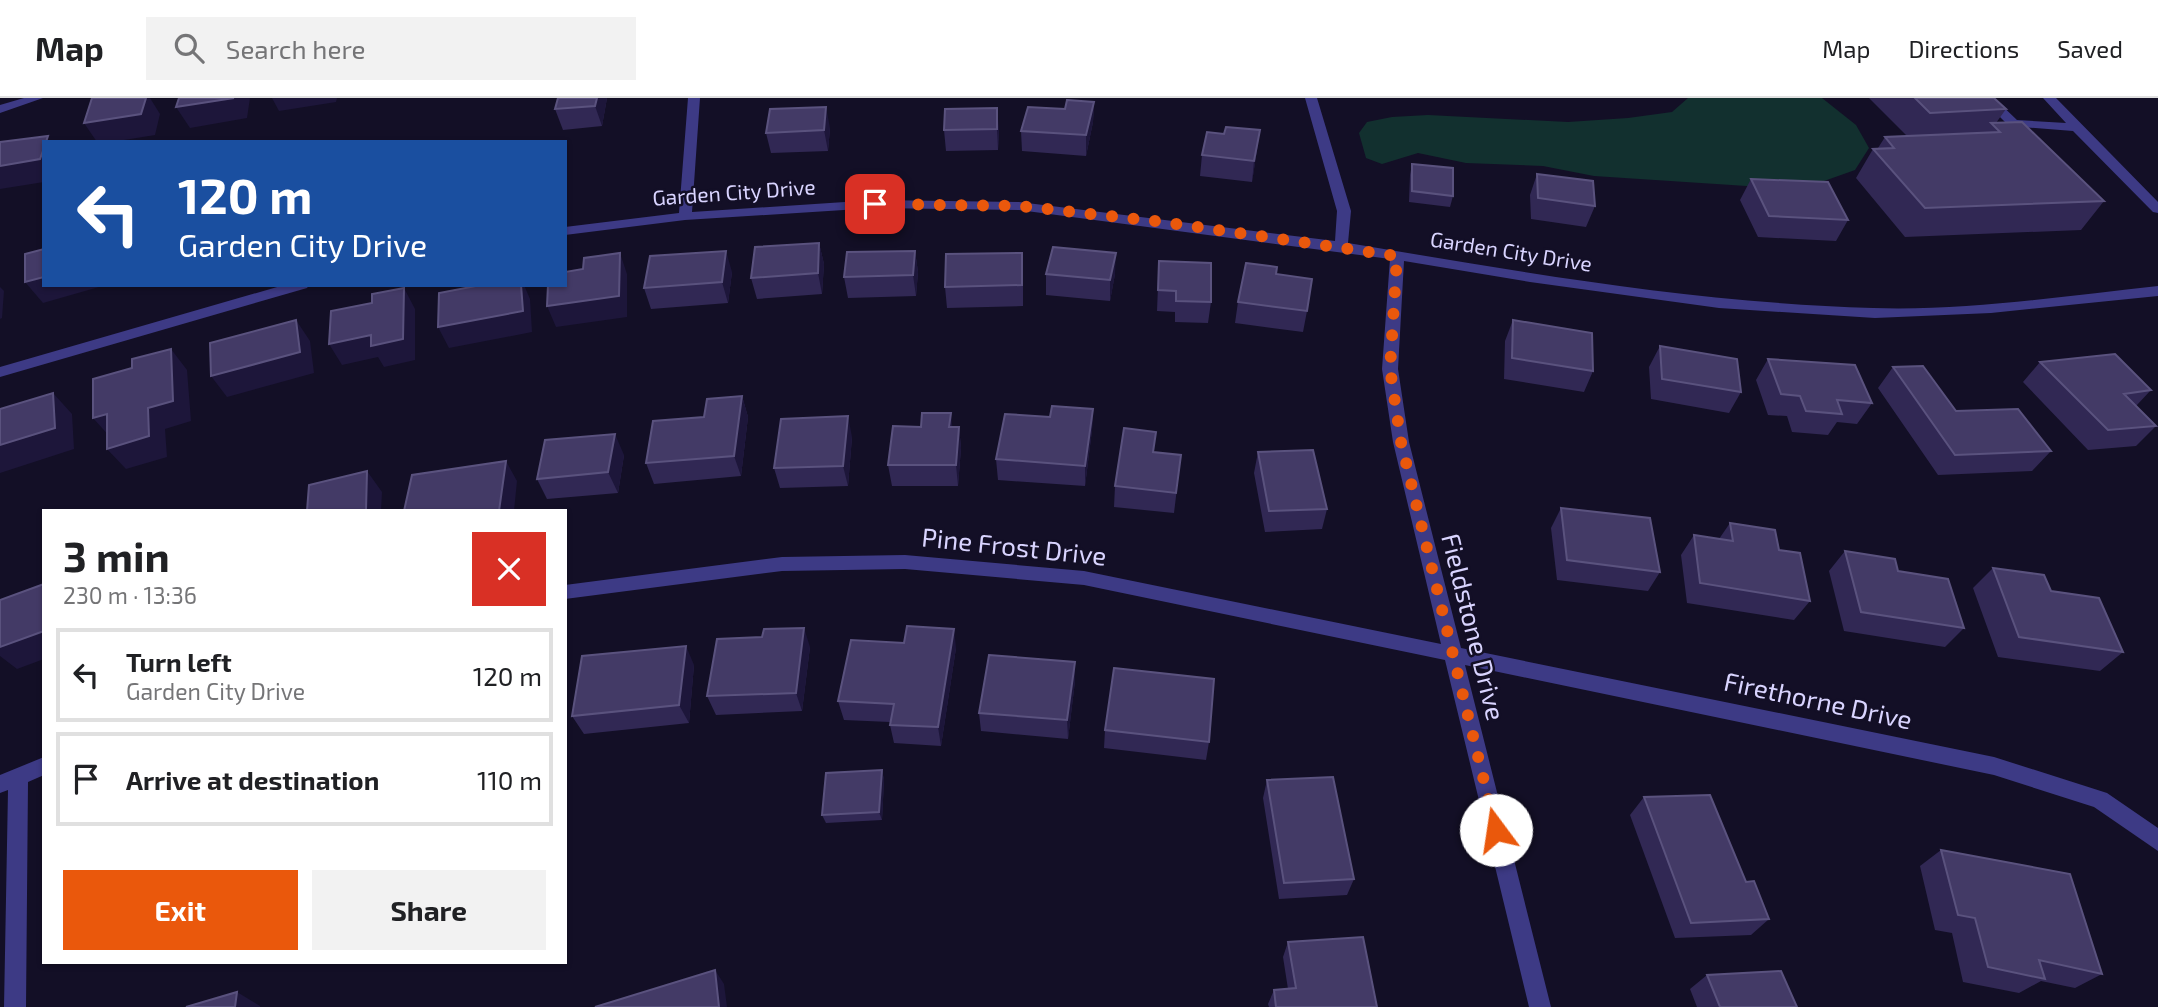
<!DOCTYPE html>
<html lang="en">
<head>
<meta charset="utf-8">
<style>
	:root { --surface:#fff; --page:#f2f2f2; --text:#202124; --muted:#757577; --line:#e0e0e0; --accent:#ea580c }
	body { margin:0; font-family:"Exo 2",sans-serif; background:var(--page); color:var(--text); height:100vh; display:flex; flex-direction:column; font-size:26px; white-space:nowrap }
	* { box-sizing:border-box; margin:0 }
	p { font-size:23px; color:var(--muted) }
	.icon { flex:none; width:38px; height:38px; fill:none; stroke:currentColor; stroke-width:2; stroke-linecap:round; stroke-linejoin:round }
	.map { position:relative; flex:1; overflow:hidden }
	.sheet { position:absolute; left:42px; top:411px; width:525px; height:455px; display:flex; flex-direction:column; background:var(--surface); border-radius:0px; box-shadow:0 2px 5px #0004 }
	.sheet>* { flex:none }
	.hud { position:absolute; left:42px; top:42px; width:525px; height:147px; border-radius:0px; box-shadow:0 2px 5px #0004; background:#1a4fa0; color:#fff; overflow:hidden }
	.pin { position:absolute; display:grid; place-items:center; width:60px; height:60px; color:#fff; margin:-30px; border-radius:14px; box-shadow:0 4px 10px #0006 }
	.me { position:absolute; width:77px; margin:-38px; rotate:346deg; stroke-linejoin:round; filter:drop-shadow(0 0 5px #0008) }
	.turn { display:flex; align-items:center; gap:24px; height:147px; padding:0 21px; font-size:32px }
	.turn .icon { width:91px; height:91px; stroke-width:2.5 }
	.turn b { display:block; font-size:49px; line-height:60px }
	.round { display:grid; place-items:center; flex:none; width:74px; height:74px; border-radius:0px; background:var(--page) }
	.overview { display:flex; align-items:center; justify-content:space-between; height:119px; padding:0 21px }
	h1 { font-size:42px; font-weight:700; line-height:52px }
	.button { display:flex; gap:14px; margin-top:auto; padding:14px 21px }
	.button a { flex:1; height:80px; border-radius:0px; background:var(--accent); color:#fff; font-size:28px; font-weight:700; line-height:80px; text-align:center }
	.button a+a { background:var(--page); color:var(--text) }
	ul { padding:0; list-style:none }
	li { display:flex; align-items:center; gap:21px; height:94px; margin:0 14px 10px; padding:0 7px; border:4px solid var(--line); border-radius:0px }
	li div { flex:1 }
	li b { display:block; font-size:26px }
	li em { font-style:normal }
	header { display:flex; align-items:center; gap:42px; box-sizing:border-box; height:98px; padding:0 35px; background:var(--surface); border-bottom:2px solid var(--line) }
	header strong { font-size:33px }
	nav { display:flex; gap:38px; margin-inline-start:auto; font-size:24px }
	.search { width:490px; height:63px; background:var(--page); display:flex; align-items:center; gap:18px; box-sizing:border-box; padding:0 24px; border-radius:0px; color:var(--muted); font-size:26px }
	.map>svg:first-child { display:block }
	.green { fill:#12302f }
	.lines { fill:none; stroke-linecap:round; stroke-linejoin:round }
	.minor { fill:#3d3a85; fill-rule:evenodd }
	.wall { fill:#312854 }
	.shaded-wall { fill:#1d163a }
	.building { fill:#433a66; stroke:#5a527e; stroke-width:2 }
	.route { stroke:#ea580c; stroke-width:12; stroke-dasharray:0 21.6 }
	.labels { text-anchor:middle; stroke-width:5; stroke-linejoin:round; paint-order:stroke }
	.far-street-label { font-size:21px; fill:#d9d4ff; stroke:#130f26 }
	.street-label { font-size:26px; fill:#d9d4ff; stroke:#130f26 }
</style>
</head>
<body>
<header>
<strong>Map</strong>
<div class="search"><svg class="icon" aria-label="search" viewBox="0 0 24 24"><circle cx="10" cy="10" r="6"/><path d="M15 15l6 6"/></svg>Search here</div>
<nav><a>Map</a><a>Directions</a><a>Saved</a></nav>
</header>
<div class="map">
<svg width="2158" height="909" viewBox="0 0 2158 909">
	<rect width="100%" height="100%" fill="#130f26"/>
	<path class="green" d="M1688,0H1822L1856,27L1869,50L1855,72L1810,88L1762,89L1594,78L1543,68L1466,65L1418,55L1382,66L1366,60L1359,35L1367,24L1392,19L1428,17L1568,24L1628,20L1672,14Z"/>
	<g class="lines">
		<path class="minor" d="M24,0H43L0,15V7Z
			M688,0H700L692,114L875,102L1019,104L1335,143L1337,113L1305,0H1317L1351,113L1348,145C1522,174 1697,205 1873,210C1968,213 2064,198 2158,188V198L1991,215L1875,220L1719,210L1530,184L1404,163L1398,271L1409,344L1461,550L1994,659L2107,695L2158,730V753L2094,709L1994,677L1465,567L1551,909H1529L1445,562L1084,487L905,471L782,473L565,501V487L782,459L905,457L1084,473L1441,546L1393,344L1382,271L1390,161L1019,112L875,110L685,122L565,137V129L679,115Z
			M1981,0H1994L2017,22L2066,25L2043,0H2056L2158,104V115L2153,114L2073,33L2009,28Z
			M284,187H309L307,190L0,279V269Z
			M44,659V677L28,684L26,909H4L8,692L0,695V677Z"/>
	</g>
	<path class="wall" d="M558,0H607L602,28L563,32L555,11Z
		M1869,0H1994L2006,11L1996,25L2104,103L2081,132L1905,139L1856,80L1873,51L1878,50L1885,39L1907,38Z
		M1094,4L1093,24L1086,58L1022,53L1021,33L1065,11Z
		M830,30L828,53L771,55L766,35Z
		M999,31L998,52L946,53L944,32Z
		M1260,32L1252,84L1200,78L1202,57L1224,36Z
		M1412,66L1453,98L1450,109L1409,104L1410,77Z
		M1537,76L1595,108L1586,129L1531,121L1530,97Z
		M1751,81L1848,122L1836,143L1758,139L1740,102Z
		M819,145L824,166L822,196L757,201L751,180Z
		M915,153L918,174L916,198L848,200L844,179Z
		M1159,163L1211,204L1208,225L1175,224V214L1157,213Z
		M732,174L728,205L651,211L644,190Z
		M1023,176V208L947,210L945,189Z
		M1046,176H1115L1110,203L1046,197Z
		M1276,176L1307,213L1303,234L1235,225L1238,204Z
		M1513,222L1593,273L1584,294L1504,281L1505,243Z
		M1660,248L1741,294L1729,315L1651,301L1649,269Z
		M1768,261L1872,305L1857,326L1837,324L1828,337L1792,334L1787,318L1768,317L1756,282Z
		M2040,264L2151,292L2136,308L2156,328L2136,348L2088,352L2023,284Z
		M1893,269L1956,313L2051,353L2032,373L1938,377L1878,290Z
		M742,298L748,319L741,378L654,386L646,365L704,319Z
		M1093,311L1092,332L1085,388L998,382L996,361L1050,319Z
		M952,329H959L961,350L958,388H892L888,367Z
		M852,339L848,388L780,390L774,370Z
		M1258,354L1327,411L1322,431L1265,434L1254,375Z
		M1155,355L1181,357L1174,415L1114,409L1115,388Z
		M624,357L618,395L547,401L537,381Z
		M1561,410L1660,474L1648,493L1557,482L1551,430Z
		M1730,425L1779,452L1810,503L1794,522L1687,505L1681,457L1694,437L1719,441Z
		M1845,453L1898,473L1964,530L1945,549L1844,533L1829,473Z
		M1993,470L2051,493L2123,554L2100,573L1998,559L1973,490Z
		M810,549L802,613L716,617L707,598Z
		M956,550L941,648L894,645L890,627V624L844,622L838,603Z
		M694,567L689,625L584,636L572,618Z
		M1075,583L1068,641L981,633L979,615Z
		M1105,632L1209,644L1206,662L1104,650Z
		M882,672L884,682L882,722L826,725L822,717Z
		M1267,682L1354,781L1347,797L1279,801L1263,700Z
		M1644,699L1746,784L1769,821L1751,837L1675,840L1630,717Z
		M1941,752L2102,876L2075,890L2041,883L2019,895L1963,884L1952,835L1935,832L1920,768Z
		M1288,844L1377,909H1269L1268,906L1274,892L1288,891L1283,859Z
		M1707,877L1797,909H1697L1690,891Z"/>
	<path class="shaded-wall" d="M146,0H150L160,16L155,37L112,44H97L84,25Z
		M234,0H250L247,20L190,30L176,9Z
		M272,0H337L336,4L279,13Z
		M597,0H607L602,28L595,8Z
		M1094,4L1093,24L1086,58V37Z
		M826,9L830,30L828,53L824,32Z
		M997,10L999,31L998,52L997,31Z
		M1260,32L1257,52L1252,84L1254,63Z
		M44,50V84L0,91V68Z
		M819,145L824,166L822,196L818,175Z
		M726,153L732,174L728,205L722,184Z
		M915,153L918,174L916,198L913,177Z
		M620,155L627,176V219L556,229L547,208Z
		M1116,155L1115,176L1110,203V182Z
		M44,179V187H106L43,205L25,184Z
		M521,187H524L530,201L532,234L449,250L438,229Z
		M0,189L4,193L2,220L0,221Z
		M404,190L415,211V262L384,269L378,259L342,267L329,246Z
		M296,222L310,243L314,275L227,299L211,278Z
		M171,251L187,272L191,323L165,331L167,359L126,371L107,351L148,310Z
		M53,295L72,316L74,351L0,375V347Z
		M742,298L748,319L741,378L734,358Z
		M1093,311L1092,332L1085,388V368Z
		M951,315L953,336L949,329Z
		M107,316L112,341L93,320Z
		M848,318L852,339L848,388L843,368Z
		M959,329L961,350L958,388L956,367Z
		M615,336L624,357L618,395L608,374Z
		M506,363L517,383L514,413H499Z
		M367,373L382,394L381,413H366Z
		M804,530L810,549L802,613L796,595Z
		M954,531L956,550L941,648L938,629Z
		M44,533V561L17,571L0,558V549Z
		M686,548L694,567L689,625L679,607Z
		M1075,564V583L1068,641L1067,622Z
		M882,672L884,682L882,722L879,714Z
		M715,872L724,886L727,909H719Z
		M237,894L260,908V909H235Z"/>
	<path class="building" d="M92,0H146L141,16L84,25Z
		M179,0H234L176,9Z
		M558,0H597L595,8L555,11Z
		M1915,0H1994L2006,11L1930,15Z
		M1067,2L1094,4L1086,37L1021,33L1028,9L1065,11Z
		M826,9L824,32L766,35L770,11Z
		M997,10V31L944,32L945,11Z
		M2022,24L2104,103L1925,110L1873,51L1894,50L1885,39L2000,34L1991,25Z
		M1226,29L1260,32L1254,63L1202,57L1207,34L1224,36Z
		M48,38L46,44H44V50L40,61L0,68V44Z
		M1412,66L1453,70V98L1412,93Z
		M1537,76L1593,83L1595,108L1538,100Z
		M1751,81L1828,84L1848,122L1769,118Z
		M819,145L818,175L751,180L755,149Z
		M1053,149L1116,155L1110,182L1046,176Z
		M44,151V179L25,184V156Z
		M726,153L722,184L644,190L650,158Z
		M915,153L913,177L844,179L847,154Z
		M620,155L619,198L547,208L548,187H565V174L583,171L584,160Z
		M1022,155V187L945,189L946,156Z
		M1159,163L1211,165V204L1176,203V193L1158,192Z
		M1246,165L1277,169L1276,176L1312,181L1307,213L1238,204Z
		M481,187H521L523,213L438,229L439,195Z
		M404,190L403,241L371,248V237L329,246L331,213L372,205V196Z
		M296,222L300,254L211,278L210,245Z
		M1513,222L1592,235L1593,273L1512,260Z
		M1660,248L1737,261L1741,294L1662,281Z
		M171,251L173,303L148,310L149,338L107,351V316L93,320V281L132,270V261Z
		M2115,256L2151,292L2124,296L2156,328L2108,332L2040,264Z
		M1768,261L1855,267L1872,305L1837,302L1842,316L1806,313L1800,298L1781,296Z
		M1923,268L1956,313L2018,311L2051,353L1955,357L1893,269Z
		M53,295L55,330L0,347V311Z
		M742,298L734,358L646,365L653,323L704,319L707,301Z
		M1052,308L1093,311L1085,368L996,361L1005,316L1050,319Z
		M922,315H951L949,329H959L956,367H888L893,328L921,329Z
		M848,318L843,368L774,370L781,321Z
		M1124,330L1156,334L1153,354L1181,357L1176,395L1115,388Z
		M615,336L608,374L537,381L545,342Z
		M1313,352L1327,411L1269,413L1258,354Z
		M506,363L499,413H404L412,377Z
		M367,373L366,413H307L309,387Z
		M1561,410L1650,420L1660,474L1567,462Z
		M1730,425L1775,432L1779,452L1800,455L1810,503L1700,485L1694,437L1733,443Z
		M1845,453L1895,461L1898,473L1948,481L1964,530L1861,514Z
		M1993,470L2044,477L2051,493L2099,500L2123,554L2019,539Z
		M44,486V533L0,549V502Z
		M907,528L954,531L938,629L890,627L894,606L838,603L851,542L904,545Z
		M804,530L796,595L707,598L717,541L762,539L764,531Z
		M686,548L679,607L572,618L582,558Z
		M989,557L1075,564L1067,622L979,615Z
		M1114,570L1214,581L1209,644L1105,632Z
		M882,672L879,714L822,717L826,675Z
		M1333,679L1354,781L1284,785L1267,682Z
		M1710,697L1746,784L1754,783L1769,821L1691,825L1644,699Z
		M1941,752L2070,776L2102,876L2039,862L2045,881L1988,869L1975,820L1958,817Z
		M1363,839L1377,909H1276L1274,892L1296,890L1288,844Z
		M715,872L719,909H595Z
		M1781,873L1797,909H1720L1707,877Z
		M237,894L235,909H186Z"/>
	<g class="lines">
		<path class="route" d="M875,106L1020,108L1163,124L1397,158L1390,271L1401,344L1496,732"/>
	</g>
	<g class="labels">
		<g class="far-street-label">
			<text transform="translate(734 95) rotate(-4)" y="7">Garden City Drive</text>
			<text transform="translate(1511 154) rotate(9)" y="7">Garden City Drive</text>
		</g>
		<g class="street-label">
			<text transform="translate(1014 449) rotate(6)" y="9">Pine Frost Drive</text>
			<text transform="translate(1473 529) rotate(76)" y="9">Fieldstone Drive</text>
			<text transform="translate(1818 603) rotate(12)" y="9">Firethorne Drive</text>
		</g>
	</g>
</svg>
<div class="pin" style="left:875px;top:106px;background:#d93025"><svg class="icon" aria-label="arrive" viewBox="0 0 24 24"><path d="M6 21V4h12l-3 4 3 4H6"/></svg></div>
<svg class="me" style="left:1496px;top:732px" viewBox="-20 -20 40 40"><circle r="19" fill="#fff"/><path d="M0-13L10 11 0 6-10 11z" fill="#ea580c"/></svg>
<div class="hud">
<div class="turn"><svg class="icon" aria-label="left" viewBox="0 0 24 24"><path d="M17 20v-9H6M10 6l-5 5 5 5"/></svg><div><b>120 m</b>Garden City Drive</div></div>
</div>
<section class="sheet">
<div class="overview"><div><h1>3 min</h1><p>230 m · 13:36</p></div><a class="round" style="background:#d93025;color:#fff"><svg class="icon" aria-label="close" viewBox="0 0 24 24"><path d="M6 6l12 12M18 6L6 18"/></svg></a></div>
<ul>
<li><svg class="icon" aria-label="left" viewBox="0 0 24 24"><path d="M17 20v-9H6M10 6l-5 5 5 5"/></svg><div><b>Turn left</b><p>Garden City Drive</p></div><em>120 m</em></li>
<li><svg class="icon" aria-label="arrive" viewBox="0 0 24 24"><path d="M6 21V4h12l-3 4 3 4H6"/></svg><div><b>Arrive at destination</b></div><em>110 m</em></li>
</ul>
<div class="button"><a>Exit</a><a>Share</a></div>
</section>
</div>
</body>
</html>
